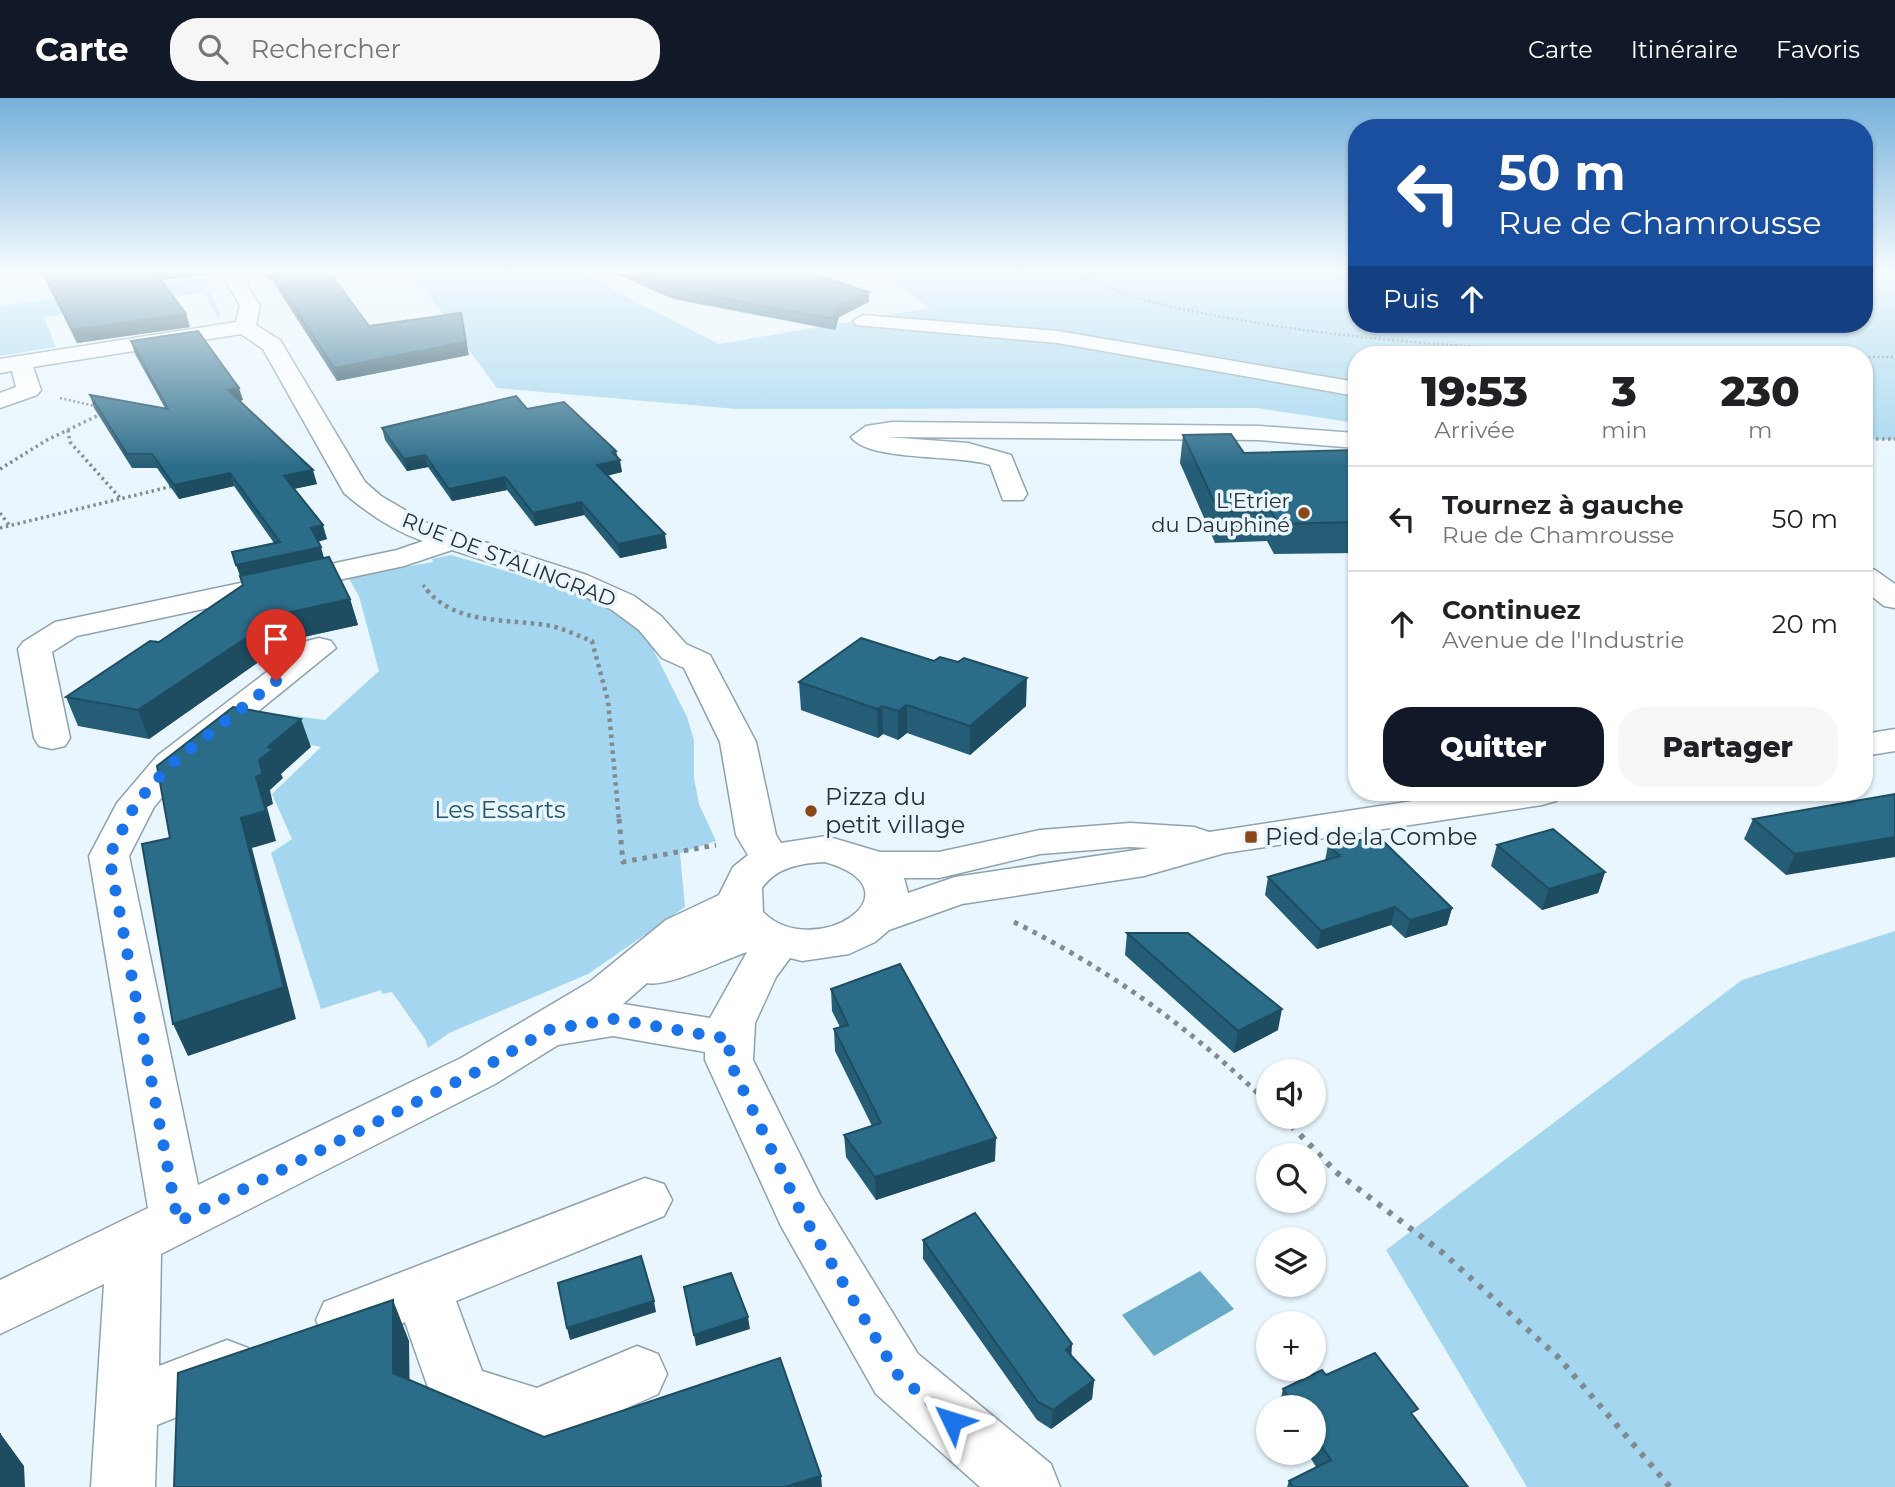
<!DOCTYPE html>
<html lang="fr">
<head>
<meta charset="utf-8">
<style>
	:root { --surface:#fff; --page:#f6f6f6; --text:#202124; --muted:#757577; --line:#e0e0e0; --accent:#111827 }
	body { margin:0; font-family:Montserrat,sans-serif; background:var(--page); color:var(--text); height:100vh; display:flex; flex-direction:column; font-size:26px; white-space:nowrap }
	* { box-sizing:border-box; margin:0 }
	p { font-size:23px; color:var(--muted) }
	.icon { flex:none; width:38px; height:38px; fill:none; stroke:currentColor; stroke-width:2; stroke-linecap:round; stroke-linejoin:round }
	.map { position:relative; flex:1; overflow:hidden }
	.details { position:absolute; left:1348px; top:248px; width:525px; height:455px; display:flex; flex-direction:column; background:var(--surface); border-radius:28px; box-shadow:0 2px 5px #0004 }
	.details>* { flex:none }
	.hud { position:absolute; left:1348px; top:21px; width:525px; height:214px; border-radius:28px; box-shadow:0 2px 5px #0004; background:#1a4fa0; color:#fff; overflow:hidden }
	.tools { position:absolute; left:1256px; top:961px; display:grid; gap:14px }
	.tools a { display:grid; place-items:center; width:70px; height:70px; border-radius:50%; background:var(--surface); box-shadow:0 2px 5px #0004; font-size:35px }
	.pin { position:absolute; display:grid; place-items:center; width:60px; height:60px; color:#fff; margin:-72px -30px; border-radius:50% 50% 50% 0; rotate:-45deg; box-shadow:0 0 7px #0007 }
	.pin .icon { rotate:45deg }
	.me { position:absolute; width:77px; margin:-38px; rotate:311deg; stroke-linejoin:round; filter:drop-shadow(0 0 5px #0008) }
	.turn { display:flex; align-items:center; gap:24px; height:147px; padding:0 35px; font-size:32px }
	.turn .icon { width:91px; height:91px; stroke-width:2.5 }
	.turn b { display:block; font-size:49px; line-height:60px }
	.then { display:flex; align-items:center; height:66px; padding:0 35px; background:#0003; gap:14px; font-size:26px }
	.eta { display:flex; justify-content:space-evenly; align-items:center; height:119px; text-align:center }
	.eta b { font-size:42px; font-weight:800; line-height:49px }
	.primary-button { display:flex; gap:14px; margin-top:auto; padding:14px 35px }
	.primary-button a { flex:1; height:80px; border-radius:28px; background:var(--accent); color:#fff; font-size:28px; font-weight:800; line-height:80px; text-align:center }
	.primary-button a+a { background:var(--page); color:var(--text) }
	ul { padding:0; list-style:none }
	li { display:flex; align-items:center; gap:21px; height:105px; padding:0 35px; border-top:2px solid var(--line) }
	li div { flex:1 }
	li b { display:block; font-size:26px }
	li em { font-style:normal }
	header { display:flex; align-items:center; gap:42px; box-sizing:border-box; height:98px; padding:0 35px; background:var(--accent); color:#fff }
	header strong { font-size:33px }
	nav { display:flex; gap:38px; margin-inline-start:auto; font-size:24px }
	.search { width:490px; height:63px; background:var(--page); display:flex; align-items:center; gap:18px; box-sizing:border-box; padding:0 24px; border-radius:28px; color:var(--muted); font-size:26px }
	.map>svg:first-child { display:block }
	.green { fill:#a4d6ef }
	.water { fill:#69a9c8 }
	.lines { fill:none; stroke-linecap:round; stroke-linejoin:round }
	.minor-casing { stroke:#8da2ad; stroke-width:3 }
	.path-far4 { stroke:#808b91; stroke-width:2.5; stroke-dasharray:2 2.5; stroke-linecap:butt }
	.path-far3 { stroke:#808b91; stroke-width:3.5; stroke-dasharray:2.5 3.5; stroke-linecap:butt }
	.path-far2 { stroke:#808b91; stroke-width:4.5; stroke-dasharray:3.5 4.5; stroke-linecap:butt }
	.path-far1 { stroke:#808b91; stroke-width:5; stroke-dasharray:4.5 6; stroke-linecap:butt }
	.path { stroke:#808b91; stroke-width:6; stroke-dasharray:5 8; stroke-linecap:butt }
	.minor { fill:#fff; fill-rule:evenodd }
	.wall { fill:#255d76 }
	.shaded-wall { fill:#1e4c60 }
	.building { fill:#2b6c89; stroke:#1e4c60; stroke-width:2 }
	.route { stroke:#1a73e8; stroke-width:12; stroke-dasharray:0 21.6 }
	.poi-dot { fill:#8a4719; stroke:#e9f6fd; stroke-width:2.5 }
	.labels { text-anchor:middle; stroke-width:7; stroke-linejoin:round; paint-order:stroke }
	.far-poi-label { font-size:21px; fill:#273034; stroke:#e9f6fd; text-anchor:end }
	.far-street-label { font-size:21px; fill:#273034; stroke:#e9f6fd }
	.poi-label { font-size:24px; fill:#273034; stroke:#e9f6fd; text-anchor:start }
	.park-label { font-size:24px; fill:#23566d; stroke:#e9f6fd }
</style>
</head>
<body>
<header>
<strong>Carte</strong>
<div class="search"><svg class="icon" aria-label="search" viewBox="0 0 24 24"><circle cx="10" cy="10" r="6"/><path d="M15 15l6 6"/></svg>Rechercher</div>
<nav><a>Carte</a><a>Itinéraire</a><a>Favoris</a></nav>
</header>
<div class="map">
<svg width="1895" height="1389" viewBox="0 0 1895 1389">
	<rect width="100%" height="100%" fill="#e9f6fd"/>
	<path class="green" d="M412,175H580L719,246L929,210L882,175H1356V226H1864V175H1895V342L1864,341V257H1356V325L1257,310L736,311L497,290Z
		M204,180L220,214L219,222L204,194L44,219L56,249L0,258V208Z
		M451,457L564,490L615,514L640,534L653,551L687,619L694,642V680L699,706L716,743L680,755L685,809L588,876L449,935L428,950L425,941L392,894L382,896L381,892L321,911L271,755L292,741L272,696L321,649L257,635L279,616L325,622L379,573L359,498L348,479L433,464L432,461Z
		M1895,833V1389H1527L1386,1152L1742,882Z"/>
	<path class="water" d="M1200,1173L1234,1211L1154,1258L1122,1217Z"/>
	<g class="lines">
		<defs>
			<path id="minor" d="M222,175H240L260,208L256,227L280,242L365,384L381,398L429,426L587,477L634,498L661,518L686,546L710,557L756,644L776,737L781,745L826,738L880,754H939L1040,732L1130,725L1194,729L1209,734L1465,695H1561L1556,703L1542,707L1225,755L1144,778L962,806L889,832L875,844L849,856L802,863L790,860L776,879L755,925L753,962L820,1097L918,1256L1051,1366L1060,1389H980L876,1296L781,1128L705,962V954L613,938L558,947L495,986L161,1156L159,1268L227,1242L248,1250L257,1270L248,1290L157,1327L155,1389H91L104,1186L0,1236V1182L148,1110L89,758L117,705L157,658L307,543L319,540L331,543L336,550L183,674L154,709L129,758L198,1087L461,960L591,883L666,822L719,797L733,769L748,757L736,737L720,644L684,570L662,560L639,532L612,512L565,489L452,452L404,468L77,538L52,554L70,640L65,648L52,651L39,648L34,640L18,551L23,544L55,524L397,452L423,443C394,433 367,415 344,395L263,251L241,236L33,269L41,292L37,297L0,310V295L16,289L12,273L0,275V261L236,224L240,208ZM1130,749L1149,750L955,779L908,795L904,780H939L1040,756ZM825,764C925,793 814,865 763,814L762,790C776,769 802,765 825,764ZM747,854L710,920L623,906L647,885C667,890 723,862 747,854Z
				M863,217L1058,233L1356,284V298L1058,245L856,227L853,223Z
				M892,324L1259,328L1356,335V350L1259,342L887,339L968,345L1011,357L1027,396L1023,402H1003L990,367C959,356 869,364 851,339L866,328Z
				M1864,469L1875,472L1895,486V510L1884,508L1864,492Z
				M1895,631V653L1864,658V636Z
				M645,1080L664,1086L672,1102L664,1118L456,1203L482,1273L537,1290L637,1248L658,1256L667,1276L658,1296L538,1350L437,1315L405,1224L345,1248L324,1240L316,1222L324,1204Z"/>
		</defs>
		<use href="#minor" class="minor-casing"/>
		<path class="path-far4" d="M1077,175C1128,203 1184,212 1240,222C1370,245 1502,251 1634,257
			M1864,259H1895
			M60,300L99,309"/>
		<path class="path-far3" d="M68,332L70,344L121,401
			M1864,341H1895
			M0,371L47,342L103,315
			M0,415L9,427
			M0,430L173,388
			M423,487L429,494"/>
		<path class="path-far2" d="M427,492C457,528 509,520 551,528C565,531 578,538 592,543L608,603L619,722"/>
		<path class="path-far1" d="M619,721L623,764L716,747
			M1014,824C1109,871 1193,932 1269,1006"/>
		<path class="path" d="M1282,1018L1336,1074L1443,1155L1558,1259L1670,1389"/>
		<use href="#minor" class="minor"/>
	</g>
	<path class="wall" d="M42,175H215L161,182L186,216L190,229L77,245Z
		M263,175H330L369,228L469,257L337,283L272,182H268Z
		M614,175H767L869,204L839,219L835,232L673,201Z
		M131,243L243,302L240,303L317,386L294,391L327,441L318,444L324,460L350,501L358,527L290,542L149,641L78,628L66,599L159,544L243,487L232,454L274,445L234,388L179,401L157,370H132L94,310L90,297L165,310L135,256Z
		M527,311L616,353L622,374L607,378L667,450L620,460L584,417L535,428L507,392L452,403L428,369L407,373L385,342L382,330Z
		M1183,337L1244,355L1356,352V455L1274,456L1267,443L1215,445L1180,365Z
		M799,584L1026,608L970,657L907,635L898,642L883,636L878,640L801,612Z
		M1895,696L1786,777L1744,741L1753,721Z
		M1328,747L1452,810L1447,827L1405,840L1391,827L1317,851L1265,797L1268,779L1325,763Z
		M1497,747L1605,774L1598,795L1542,812L1491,768Z
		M1127,835L1278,932L1234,955L1125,857Z
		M831,891L995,1063L876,1102L846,1059L844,1037L872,1028L835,953L834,931L840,929L832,913Z
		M923,1142L1071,1258L1094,1282L1092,1301L1051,1331L1037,1322L923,1161Z
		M1326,1277L1415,1319L1468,1389H1287L1289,1383L1316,1369L1307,1354H1314V1309H1279L1283,1291Z"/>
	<path class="shaded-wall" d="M154,175H215L157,182Z
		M266,175H270L272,182H268Z
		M869,194V204L839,219L835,232L834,221L838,208Z
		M461,215L469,257L337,283L334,270Z
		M186,216L190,229L77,245L72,232Z
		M239,290L243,302L232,304L228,292Z
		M616,353L617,363L620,362L622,374L598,379L597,367L612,354Z
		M425,357L428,369L407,373L404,361Z
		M313,372L317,386L288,392L284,378Z
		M230,375L234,388L179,401L174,387Z
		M505,379L507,392L452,403L449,391Z
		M581,404L584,417L535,428L533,415Z
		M323,427L327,441L315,444L311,430Z
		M665,436L667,450L620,460L618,446Z
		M321,449L325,464L242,482L236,467Z
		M350,501L358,527L290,542L149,641L138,612L282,516Z
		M1027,580L1026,608L970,657V628Z
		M907,607V635L898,642V613Z
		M882,608L883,636L878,640L877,611Z
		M301,621L311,649L281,676L283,680L270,692L273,706L267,709L276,743L252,750L296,921L188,958L173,926L241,720L256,679L259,662L268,649Z
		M1895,739V759L1786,777L1795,756Z
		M1605,774L1598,795L1542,812L1549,791Z
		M1395,809L1391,827L1317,851L1321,833Z
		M1452,810L1447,827L1405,840L1410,822Z
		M1282,911L1278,932L1234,955L1238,933Z
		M996,1040L995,1063L876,1102L875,1079Z
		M393,1202L409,1243L410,1317L393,1275Z
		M654,1203L656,1214L570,1242L567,1230Z
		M748,1219L750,1231L696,1248L694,1237Z
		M1072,1246L1071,1265L1066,1252Z
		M1094,1282L1092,1301L1051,1331L1053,1312Z
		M0,1335L24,1368L25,1389H1Z
		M821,1378L822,1389H784Z"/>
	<path class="building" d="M43,175H156L186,216L72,232Z
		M272,175H330L369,228L461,215L466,244L334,270Z
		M636,175H810L869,194L838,208L834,221L672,191Z
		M198,233L239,290L228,292L313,372L284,378L323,427L311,430L321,449L236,467L232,454L280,444L230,375L174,387L152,356H127L90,297L168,311L131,243Z
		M516,298L527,311L564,304L616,353L612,354L620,362L597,367L665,436L618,446L581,404L533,415L505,379L449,391L425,357L404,361L382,330Z
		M1231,336L1244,355L1356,352V424L1278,426L1271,413L1219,414L1183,337Z
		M329,459L350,501L282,516L138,612L66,599L150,543L159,544L243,487L240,478Z
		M861,540L934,563L940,559L958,564L964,560L1027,580L970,628L907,607L898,613L882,608L877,611L799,584Z
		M233,609L301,621L268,649L273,651L259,662L263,676L256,679L266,713L241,720L284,889L173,926L142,746L170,740L157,668Z
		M1895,696V739L1795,756L1753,721Z
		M1553,731L1605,774L1549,791L1497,747Z
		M1379,739L1452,810L1410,822L1395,809L1321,833L1268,779L1340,758L1328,747Z
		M1127,835H1188L1282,911L1238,933Z
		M900,866L996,1040L875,1079L844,1037L881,1025L834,931L848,927L831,891Z
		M975,1115L1072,1246L1066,1252L1094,1282L1053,1312L1038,1304L923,1142Z
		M641,1158L654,1203L567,1230L558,1185Z
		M731,1175L748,1219L694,1237L684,1189Z
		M393,1202V1275L544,1339L780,1260L821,1378L784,1389H174L178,1275Z
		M1375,1255L1418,1311L1411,1315L1468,1389H1293L1289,1383L1331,1362L1314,1337V1309H1296L1283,1291L1322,1272L1326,1277Z
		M0,1335L1,1389H0Z"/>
	<linearGradient id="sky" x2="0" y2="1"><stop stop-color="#75b0db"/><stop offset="0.47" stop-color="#f5fbfe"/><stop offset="1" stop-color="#f5fbfe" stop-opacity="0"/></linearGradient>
	<rect width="1895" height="369" fill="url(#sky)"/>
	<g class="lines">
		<path class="route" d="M276,583L170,667L136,705L109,758L178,1124L478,973L548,932L613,921L730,941L729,962L800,1112L897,1276L952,1323"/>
	</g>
	<g class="poi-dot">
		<circle cx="1304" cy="415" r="7"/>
		<circle cx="811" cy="713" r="7"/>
		<rect x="1244" y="732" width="14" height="14" rx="3.5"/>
	</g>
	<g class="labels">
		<g class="far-poi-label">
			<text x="1290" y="410">L'Etrier<tspan x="1290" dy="24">du Dauphiné</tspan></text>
		</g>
		<g class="far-street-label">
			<text transform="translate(509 462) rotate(21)" y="7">RUE DE STALINGRAD</text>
		</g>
		<g class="poi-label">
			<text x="825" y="707">Pizza du<tspan x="825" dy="28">petit village</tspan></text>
			<text x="1265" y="747">Pied de la Combe</text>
		</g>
		<g class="park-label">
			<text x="500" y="720">Les Essarts</text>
		</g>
	</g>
</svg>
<div class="tools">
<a><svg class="icon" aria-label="sound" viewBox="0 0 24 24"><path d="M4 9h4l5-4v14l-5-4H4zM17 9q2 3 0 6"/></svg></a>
<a><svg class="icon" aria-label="search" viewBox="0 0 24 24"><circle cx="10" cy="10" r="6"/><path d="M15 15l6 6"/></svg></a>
<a><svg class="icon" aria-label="layers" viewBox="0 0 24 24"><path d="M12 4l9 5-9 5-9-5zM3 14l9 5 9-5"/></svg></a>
<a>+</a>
<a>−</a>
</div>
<div class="pin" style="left:276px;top:583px;background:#d93025"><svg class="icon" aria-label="arrive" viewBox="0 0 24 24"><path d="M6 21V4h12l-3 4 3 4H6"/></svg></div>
<svg class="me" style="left:952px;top:1323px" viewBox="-20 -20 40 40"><path d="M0-17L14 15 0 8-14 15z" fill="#1a73e8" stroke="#fff" stroke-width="4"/></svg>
<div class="hud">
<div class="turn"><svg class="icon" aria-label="left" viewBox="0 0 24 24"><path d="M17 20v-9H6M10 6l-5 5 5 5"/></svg><div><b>50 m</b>Rue de Chamrousse</div></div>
<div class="then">Puis<svg class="icon" aria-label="ahead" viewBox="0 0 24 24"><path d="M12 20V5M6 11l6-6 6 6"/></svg></div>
</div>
<section class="details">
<div class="eta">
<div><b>19:53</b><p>Arrivée</p></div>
<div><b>3</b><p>min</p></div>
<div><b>230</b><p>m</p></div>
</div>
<ul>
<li><svg class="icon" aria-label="left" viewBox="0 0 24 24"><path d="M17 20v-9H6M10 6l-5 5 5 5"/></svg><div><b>Tournez à gauche</b><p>Rue de Chamrousse</p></div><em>50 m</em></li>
<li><svg class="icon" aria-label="ahead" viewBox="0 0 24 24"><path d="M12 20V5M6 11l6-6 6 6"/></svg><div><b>Continuez</b><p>Avenue de l'Industrie</p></div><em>20 m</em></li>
</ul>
<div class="primary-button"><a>Quitter</a><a>Partager</a></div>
</section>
</div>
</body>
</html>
